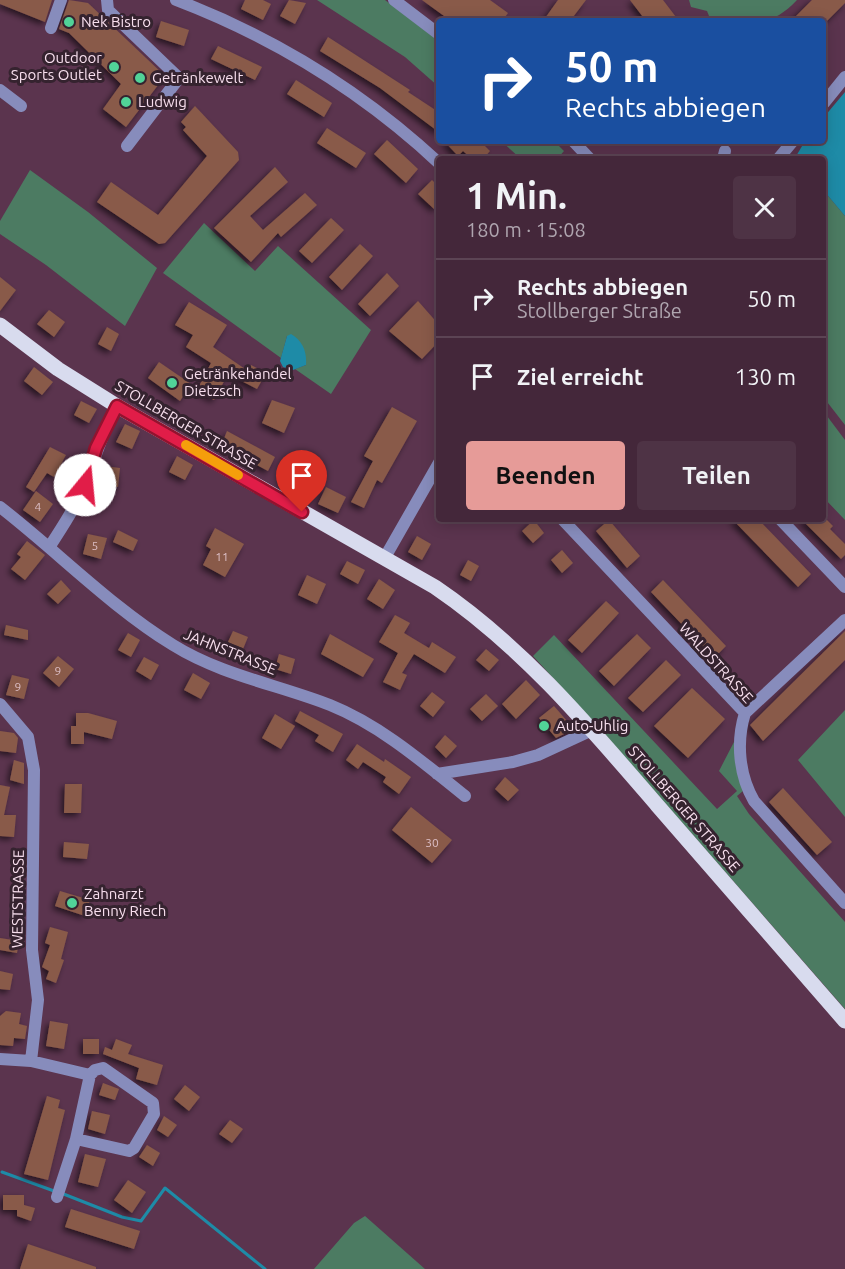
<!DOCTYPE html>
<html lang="de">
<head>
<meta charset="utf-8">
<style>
	:root { --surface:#44273a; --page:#4e3345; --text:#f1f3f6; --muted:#afa5af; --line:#5c4454; --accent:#e69b98 }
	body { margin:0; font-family:Ubuntu,sans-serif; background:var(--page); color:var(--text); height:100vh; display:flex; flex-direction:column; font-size:22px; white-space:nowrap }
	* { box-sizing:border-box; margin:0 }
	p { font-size:20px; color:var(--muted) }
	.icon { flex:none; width:33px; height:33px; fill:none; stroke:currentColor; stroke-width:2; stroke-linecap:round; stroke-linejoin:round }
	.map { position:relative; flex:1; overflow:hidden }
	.sheet { position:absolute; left:436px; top:156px; width:390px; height:366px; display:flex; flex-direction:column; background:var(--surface); border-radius:6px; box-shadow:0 3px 15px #0003,0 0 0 2px var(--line) }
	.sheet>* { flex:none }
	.banner { position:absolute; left:436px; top:18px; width:390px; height:126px; border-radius:6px; box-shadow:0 3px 15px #0003,0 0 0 2px var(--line); background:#1a4fa0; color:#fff; overflow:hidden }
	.pin { position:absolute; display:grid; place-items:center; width:51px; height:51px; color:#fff; margin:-62px -26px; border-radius:50% 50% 50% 0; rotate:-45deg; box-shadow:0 0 6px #0007 }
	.pin .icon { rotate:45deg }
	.me { position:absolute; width:66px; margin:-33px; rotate:17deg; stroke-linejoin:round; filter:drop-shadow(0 0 4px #0008) }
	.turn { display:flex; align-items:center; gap:21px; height:126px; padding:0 30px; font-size:27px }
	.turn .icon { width:78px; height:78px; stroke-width:2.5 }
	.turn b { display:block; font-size:42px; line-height:51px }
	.round { display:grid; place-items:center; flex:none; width:63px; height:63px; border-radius:6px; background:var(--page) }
	.overview { display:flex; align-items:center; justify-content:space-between; height:102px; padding:0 30px }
	h1 { font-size:36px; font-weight:700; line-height:45px }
	.cta { display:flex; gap:12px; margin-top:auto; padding:12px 30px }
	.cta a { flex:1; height:69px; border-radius:6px; background:var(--accent); color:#111; font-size:24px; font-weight:700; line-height:69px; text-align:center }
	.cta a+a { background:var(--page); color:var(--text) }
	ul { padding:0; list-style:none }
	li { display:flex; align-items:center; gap:18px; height:78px; padding:0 30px; border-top:2px solid var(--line) }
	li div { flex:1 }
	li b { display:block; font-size:22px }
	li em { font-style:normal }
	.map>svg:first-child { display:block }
	.green { fill:#4c7b62 }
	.water { fill:#1e8ba7 }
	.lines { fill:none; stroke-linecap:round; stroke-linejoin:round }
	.stream { stroke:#1e8ba7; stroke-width:3 }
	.building { fill:#895a49; filter:url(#shadow) }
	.minor { stroke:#878cbc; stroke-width:12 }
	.major { stroke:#d8dbee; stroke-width:15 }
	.route-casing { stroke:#92132f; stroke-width:15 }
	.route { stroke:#e11d48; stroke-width:10 }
	.slow { stroke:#f59e0b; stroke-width:10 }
	.poi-dot { fill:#51d398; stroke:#35232f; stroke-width:2 }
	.labels { text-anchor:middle; stroke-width:6; stroke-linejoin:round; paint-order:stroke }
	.number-label { font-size:12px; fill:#dcbec5 }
	.poi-label { font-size:15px; fill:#f8dfee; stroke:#35232f; text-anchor:start }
	.street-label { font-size:15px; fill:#f8dfee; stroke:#35232f }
</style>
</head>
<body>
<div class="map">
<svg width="845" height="1269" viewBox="0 0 845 1269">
	<defs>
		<filter id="shadow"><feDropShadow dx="-3" dy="3" stdDeviation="3" flood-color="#0009"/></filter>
	</defs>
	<rect width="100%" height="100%" fill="#5b344e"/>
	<path class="green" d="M317,0H385L439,41V87L405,57Z
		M689,0H797C769,30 750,21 711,21L707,11L691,7Z
		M501,141H554L564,151L557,159H521Z
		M30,170L88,212L157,268L125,326L46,265L0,234V221Z
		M824,191L845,216V425L824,398Z
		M204,223L255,271L278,246L371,330L331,394L295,369L306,365L287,336L281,358L163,273Z
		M824,412L845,440V520L824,498Z
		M554,635L717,809L737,791L719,771L735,740L743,791L737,796L749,814L845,922V1009L610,740L533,656Z
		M845,710V817L798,760Z
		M365,1216L425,1269H314L354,1223Z"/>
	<path class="water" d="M845,92V216L824,191V159L795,158L805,141H824V117Z
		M291,334C303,341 307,352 306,365L293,370L283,367L280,361L287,336Z"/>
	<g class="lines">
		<path class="stream" d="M2,1172L54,1191
			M61,1193L122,1217L141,1221L165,1188L265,1269"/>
	</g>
	<path class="building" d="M0,0H52L45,22L0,4Z
		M69,0L88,3L165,76L126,127L103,109L121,84L69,33L59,29Z
		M245,0H263L271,4L263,20L241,9Z
		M289,0L306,3L295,24L280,16Z
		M422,0H490L508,13L502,21H451Z
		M558,0H586L570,21H543Z
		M630,0H663L679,21H646Z
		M812,0H845V3L827,21H791Z
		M161,21L189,30L184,46L156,37Z
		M328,37L410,90L408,92L440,113V133L380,88L320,51Z
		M218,46L262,67L255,80L211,59Z
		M296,80L332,103L324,117L287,94Z
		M195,106L238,152L239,160L165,243L159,244L97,202L111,182L158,215L207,156L183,130L186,127L181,122Z
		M327,128L366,153L356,168L317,143Z
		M387,140L418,169L406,183L374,154Z
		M444,141H480L490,151L483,159H472L463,151L458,156Z
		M275,167L288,182L250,216L263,230L305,193L317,205L281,237L278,233L251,262L214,228Z
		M432,180L440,188V203L434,209L418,194Z
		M331,218L344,230L312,263L299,251Z
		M360,244L373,256L342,290L329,277Z
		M387,273L399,286L370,316L358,304Z
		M0,277L16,290L0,311Z
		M418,301L440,326V340L422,359L389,331Z
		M189,302L227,325L213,347L248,371L251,365L266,373L257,389L228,374L214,400L197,390L211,363L186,347L193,335L175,325Z
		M49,310L65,322L54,337L37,324Z
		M107,327L119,334L111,351L98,344Z
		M159,362L191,384L180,401L148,378Z
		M34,367L53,382L42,395L24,381Z
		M272,400L295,408L284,433L262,423Z
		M81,401L97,409L89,423L74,415Z
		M392,407L417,421L382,483L377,480L364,508L351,502L373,461L364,456Z
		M125,424L140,431L132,449L116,442Z
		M227,431L275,457L268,471L221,446Z
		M50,447L66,455L54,477L47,473L34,492L26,487Z
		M177,456L193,465L185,480L169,472Z
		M104,466L120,468L118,487L102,485Z
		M290,468L305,476L297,491L282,482Z
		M326,487L346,497L338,513L318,504Z
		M36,491L53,504L40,522L23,510Z
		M732,519H758L811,574L798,587Z
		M801,519H826L833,526L830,529L845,544V555L841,559Z
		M534,520L544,533L533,543L522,531Z
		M609,520L640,556L627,568L596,531Z
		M215,528L244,544L225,577L203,565L211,549L206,546Z
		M118,530L138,540L133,551L113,542Z
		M88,534L107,538L101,559L83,554Z
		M417,536L431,544L422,560L408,552Z
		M27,541L45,555L25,580L11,569L21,557L17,554Z
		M562,550L573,563L562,573L551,560Z
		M468,560L479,566L471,581L460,575Z
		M347,561L365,570L358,584L340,574Z
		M307,575L326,584L317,604L298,595Z
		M379,579L395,590L383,609L367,599Z
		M61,580L71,591L58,604L47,594Z
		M663,580L726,646L714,658L651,592Z
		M606,601L619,613L582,653L568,640Z
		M395,615L410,623L404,633L429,648L432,642L456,657L445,673L414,654L402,673L407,675L400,690L383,682L398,653L379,642Z
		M6,625L28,630V640L4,635Z
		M233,631L248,637L243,649L228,642Z
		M845,631V660L763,741L750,725Z
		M128,633L140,640L131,657L118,650Z
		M330,634L374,659L363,677L321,654Z
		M637,634L651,648L614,686L599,671Z
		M486,649L499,660L489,671L476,660Z
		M279,654L295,659L291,674L275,669Z
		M58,656L74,669L59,687L43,673Z
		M144,657L159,665L151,680L136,671Z
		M666,660L681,675L643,712L628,698Z
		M193,673L210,683L201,699L184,690Z
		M12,675L29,679L24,699L6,695Z
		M526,680L540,695L516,719L502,704Z
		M692,688L725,719L688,758L654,726Z
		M432,692L445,702L433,717L420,706Z
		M486,694L498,706L482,721L470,709Z
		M554,706L574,729L556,738L539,718Z
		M300,711L343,734L333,752L315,741L319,735L295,721Z
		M76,713H88L117,721L112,739L84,732V744H71V726H76Z
		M275,714L295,726L281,749L262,738Z
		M0,731L14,733L18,738L16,753L0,751Z
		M445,735L457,746L446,758L435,747Z
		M357,744L384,762L385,759L411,777L399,794L383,782L386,777L363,762L358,769L346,760Z
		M14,760L24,763V784L10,780Z
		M505,777L519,790L508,801L495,789Z
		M65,784H82L81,813H64Z
		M0,785L10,787L4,815H16L14,837L0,836V814H3H0Z
		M783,788L832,842L817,855L769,802Z
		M411,807L452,840L432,863L392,830Z
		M64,842L89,844L87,859L63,857Z
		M60,891L90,900L85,916L55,906Z
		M50,927L68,932L61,959L64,960L56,983L46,979L49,971L42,967L50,945L45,943Z
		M0,938L19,941L17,953L0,950Z
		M0,971L13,974L10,990L0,989Z
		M6,1011L21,1013L19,1024L27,1026L25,1039L14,1038L13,1046L0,1045V1016Z
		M50,1021L68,1024L64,1049L46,1046Z
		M83,1039H99V1054H83Z
		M116,1039L132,1045L128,1054L163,1065L157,1085L136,1079L139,1068L103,1054L105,1047L112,1050Z
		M103,1083L119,1089L115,1100L99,1095Z
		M185,1085L200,1097L189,1111L174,1099Z
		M47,1096L60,1100L58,1108L65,1110L48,1180L24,1174Z
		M92,1111L110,1115L105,1134L88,1129Z
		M164,1116L177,1125L168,1137L157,1130Z
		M230,1120L243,1129L232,1143L219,1134Z
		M147,1145L160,1153L153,1166L139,1157Z
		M85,1154L106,1159L98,1187L78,1182Z
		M128,1180L146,1192L132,1213L114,1200Z
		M3,1195H24V1205L35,1208L31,1221L17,1216V1210H3Z
		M71,1209L140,1231L134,1249L65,1227Z
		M28,1244L96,1267V1269H20Z"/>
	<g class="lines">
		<path class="minor" d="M107,0L108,10L179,78L127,146
			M176,0C273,37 364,93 440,164
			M394,0L440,35
			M51,28L61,0
			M0,90L21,106
			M824,103L845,77
			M573,141L590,159
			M723,159L725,151
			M778,159L793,141
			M0,507C58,552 110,606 173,645C221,675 279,685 330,705C380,725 424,763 465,796
			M562,519L745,713C736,742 739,775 754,801L845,903
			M780,519L845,587
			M50,546C63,526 76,506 85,484C96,457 102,432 117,406
			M384,559L440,461
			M0,704L28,737L34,770L32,950L38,1000L31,1061
			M745,713L845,620
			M437,774L513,762L538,755L592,730
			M0,1059L31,1061L90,1075L76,1139L57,1197
			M76,1139L129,1151L134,1148L154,1114L153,1103L103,1068L95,1070L90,1075"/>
		<path class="major" d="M0,325L58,369L117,406L435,587C522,646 589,726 657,805C720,877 782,949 845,1021"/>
	</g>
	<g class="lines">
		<defs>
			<path id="route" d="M85,485L96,448L117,406L302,512"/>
		</defs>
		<use href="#route" class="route-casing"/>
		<use href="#route" class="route"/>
		<path class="slow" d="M186,445L238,475"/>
	</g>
	<g class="poi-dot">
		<circle cx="69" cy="22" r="6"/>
		<circle cx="114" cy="67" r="6"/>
		<circle cx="140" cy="78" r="6"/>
		<circle cx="126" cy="102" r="6"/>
		<circle cx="172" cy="383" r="6"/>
		<circle cx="544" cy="726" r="6"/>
		<circle cx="72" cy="903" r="6"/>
	</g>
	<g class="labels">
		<g class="number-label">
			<text x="38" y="511">4</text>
			<text x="95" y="550">5</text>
			<text x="222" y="561">11</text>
			<text x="58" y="675">9</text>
			<text x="18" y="691">9</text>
			<text x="432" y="847">30</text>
		</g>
		<g class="poi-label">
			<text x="81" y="27">Nek Bistro</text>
			<text x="102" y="63" text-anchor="end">Outdoor<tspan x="102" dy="17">Sports Outlet</tspan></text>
			<text x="152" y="83">Getränkewelt</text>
			<text x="138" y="107">Ludwig</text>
			<text x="184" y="379">Getränkehandel<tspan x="184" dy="17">Dietzsch</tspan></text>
			<text x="556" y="731">Auto-Uhlig</text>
			<text x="84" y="899">Zahnarzt<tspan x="84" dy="17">Benny Riech</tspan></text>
		</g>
		<g class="street-label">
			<text transform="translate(186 425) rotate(30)" y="5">STOLLBERGER STRASSE</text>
			<text transform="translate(230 652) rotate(22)" y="5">JAHNSTRASSE</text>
			<text transform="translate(716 663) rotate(48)" y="5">WALDSTRASSE</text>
			<text transform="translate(684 809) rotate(49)" y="5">STOLLBERGER STRASSE</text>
			<text transform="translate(18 899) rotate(-89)" y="5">WESTSTRASSE</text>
		</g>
	</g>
</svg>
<div class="pin" style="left:302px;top:512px;background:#d93025"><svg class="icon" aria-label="arrive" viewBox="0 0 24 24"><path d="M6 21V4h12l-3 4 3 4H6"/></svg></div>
<svg class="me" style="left:85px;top:485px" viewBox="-20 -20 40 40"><circle r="19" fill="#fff"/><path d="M0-13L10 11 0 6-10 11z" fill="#e11d48"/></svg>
<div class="banner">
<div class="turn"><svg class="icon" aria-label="right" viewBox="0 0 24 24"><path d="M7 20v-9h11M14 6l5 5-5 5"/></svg><div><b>50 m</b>Rechts abbiegen</div></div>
</div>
<section class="sheet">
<div class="overview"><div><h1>1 Min.</h1><p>180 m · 15:08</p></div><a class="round"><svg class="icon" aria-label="close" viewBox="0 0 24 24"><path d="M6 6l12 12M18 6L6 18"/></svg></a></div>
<ul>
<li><svg class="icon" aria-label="right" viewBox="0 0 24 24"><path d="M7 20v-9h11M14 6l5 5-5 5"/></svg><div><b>Rechts abbiegen</b><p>Stollberger Straße</p></div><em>50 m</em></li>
<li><svg class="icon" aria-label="arrive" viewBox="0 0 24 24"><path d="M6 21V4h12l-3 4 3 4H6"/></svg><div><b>Ziel erreicht</b></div><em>130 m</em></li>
</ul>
<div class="cta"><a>Beenden</a><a>Teilen</a></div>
</section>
</div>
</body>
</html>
